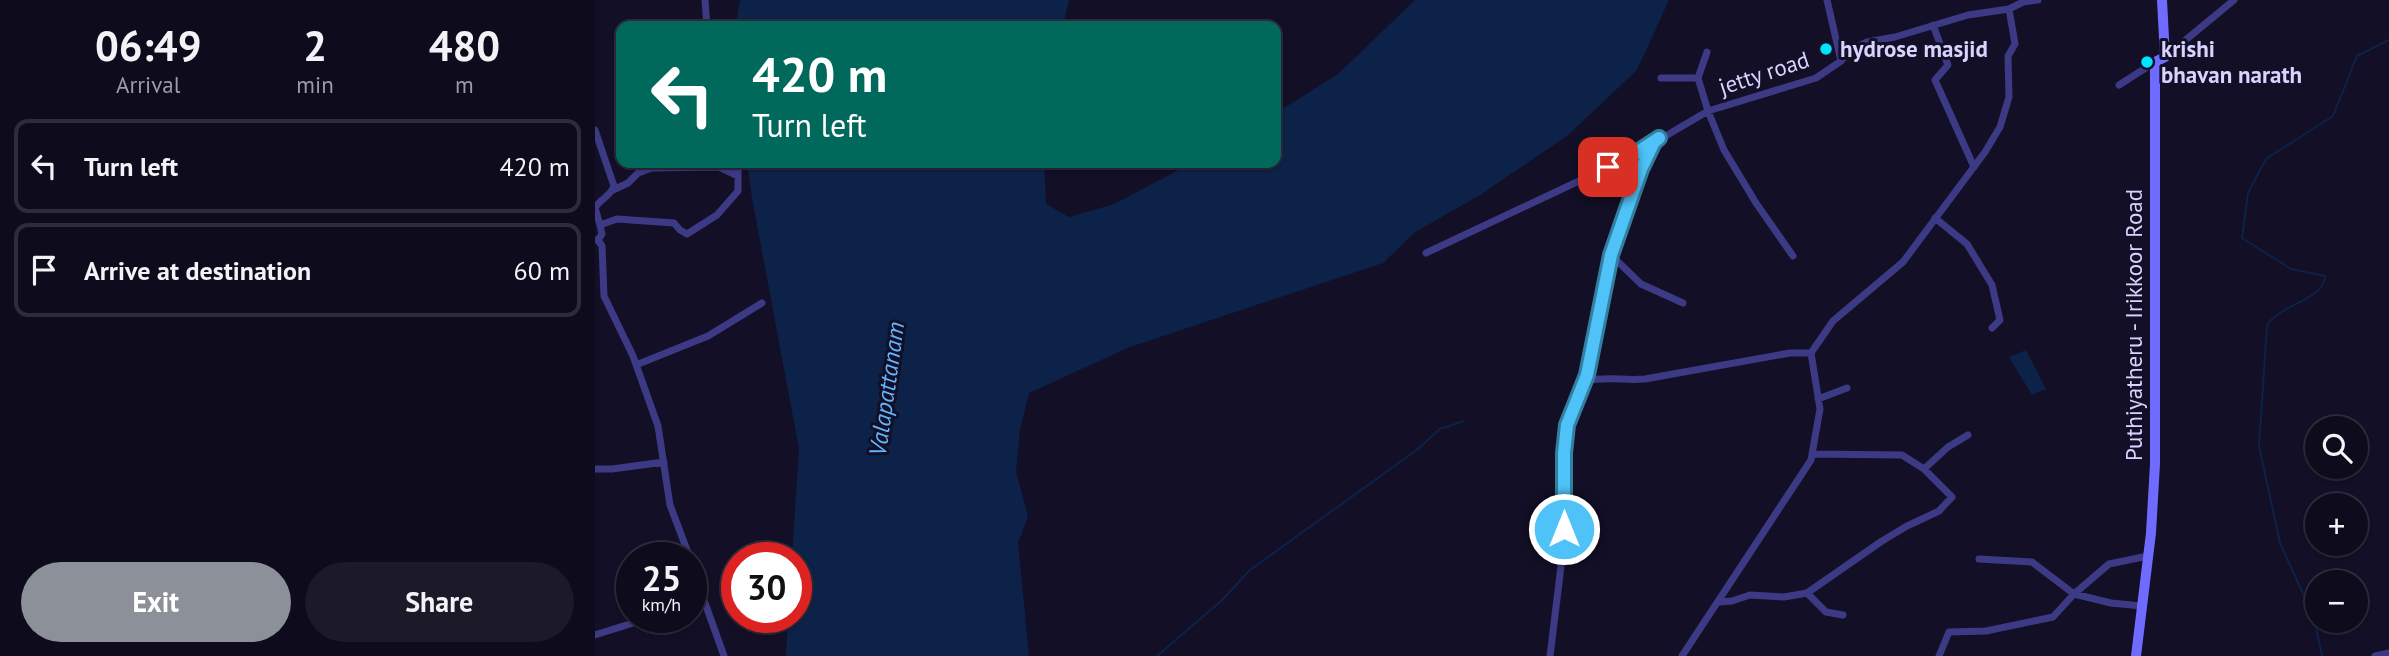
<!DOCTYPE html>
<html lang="en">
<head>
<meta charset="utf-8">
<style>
	:root { --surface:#0e0b1c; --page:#1c1929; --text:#f1f3f6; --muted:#9b9ba3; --line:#2e2b3b; --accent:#8c9099 }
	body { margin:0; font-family:"PT Sans",sans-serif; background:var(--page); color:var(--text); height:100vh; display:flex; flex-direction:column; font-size:26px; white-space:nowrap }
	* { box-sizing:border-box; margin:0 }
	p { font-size:23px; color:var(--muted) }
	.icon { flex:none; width:38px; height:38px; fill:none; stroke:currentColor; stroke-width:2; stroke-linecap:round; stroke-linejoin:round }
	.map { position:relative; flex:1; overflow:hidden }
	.side { display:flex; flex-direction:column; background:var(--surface); width:595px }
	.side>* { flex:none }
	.top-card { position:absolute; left:21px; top:21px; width:665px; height:147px; border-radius:14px; box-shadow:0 2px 5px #0004,0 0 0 2px var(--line); background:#00695c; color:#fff; overflow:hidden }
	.controls { position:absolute; left:1710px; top:416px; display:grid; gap:14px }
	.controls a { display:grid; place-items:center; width:63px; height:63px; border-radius:50%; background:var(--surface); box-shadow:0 2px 5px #0004,0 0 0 2px var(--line); font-size:35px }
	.speed { position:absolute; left:21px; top:542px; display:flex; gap:14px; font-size:35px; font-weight:700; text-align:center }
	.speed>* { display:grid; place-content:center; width:91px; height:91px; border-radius:50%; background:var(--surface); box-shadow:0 2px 5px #0004,0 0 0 2px var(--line); line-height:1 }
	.speed small { font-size:18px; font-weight:400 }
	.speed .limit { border:10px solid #d22; background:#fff; color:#111 }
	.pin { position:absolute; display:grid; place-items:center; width:60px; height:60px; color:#fff; margin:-30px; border-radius:14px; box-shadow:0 4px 10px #0006 }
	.me { position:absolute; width:77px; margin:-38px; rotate:0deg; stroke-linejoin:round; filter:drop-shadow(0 0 5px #0008) }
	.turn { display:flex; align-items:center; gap:24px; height:147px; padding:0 21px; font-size:32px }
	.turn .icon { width:91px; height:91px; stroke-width:2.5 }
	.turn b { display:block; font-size:49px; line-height:60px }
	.eta { display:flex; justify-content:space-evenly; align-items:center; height:119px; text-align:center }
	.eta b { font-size:42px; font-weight:800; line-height:49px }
	.button { display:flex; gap:14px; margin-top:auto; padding:14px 21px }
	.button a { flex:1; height:80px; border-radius:42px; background:var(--accent); color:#fff; font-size:28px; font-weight:800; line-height:80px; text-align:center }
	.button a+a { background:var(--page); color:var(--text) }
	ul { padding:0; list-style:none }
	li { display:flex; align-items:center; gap:21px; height:94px; margin:0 14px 10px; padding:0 7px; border:4px solid var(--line); border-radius:14px }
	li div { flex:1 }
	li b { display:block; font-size:26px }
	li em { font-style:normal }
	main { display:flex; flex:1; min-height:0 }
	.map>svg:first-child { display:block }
	.water { fill:#0c2248 }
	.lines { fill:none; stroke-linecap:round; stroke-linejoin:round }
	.stream { stroke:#0c2248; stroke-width:2 }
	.street { stroke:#3d3a85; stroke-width:7 }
	.secondary { stroke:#6f6bff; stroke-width:10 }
	.route-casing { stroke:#337fa1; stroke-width:18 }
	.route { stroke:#4fc3f7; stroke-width:12 }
	.poi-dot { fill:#00e5ff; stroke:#130f26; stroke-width:2.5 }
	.labels { text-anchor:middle; stroke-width:6; stroke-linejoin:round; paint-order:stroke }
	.poi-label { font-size:23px; font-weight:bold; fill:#d9d4ff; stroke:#130f26; text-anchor:start }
	.street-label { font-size:23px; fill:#d9d4ff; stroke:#130f26 }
	.water-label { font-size:24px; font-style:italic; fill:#62b6ff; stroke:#130f26 }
</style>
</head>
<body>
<main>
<section class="side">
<div class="eta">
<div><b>06:49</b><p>Arrival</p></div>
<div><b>2</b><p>min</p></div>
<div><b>480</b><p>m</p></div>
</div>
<ul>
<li><svg class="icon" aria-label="left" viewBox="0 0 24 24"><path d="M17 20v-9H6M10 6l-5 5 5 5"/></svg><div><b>Turn left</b></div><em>420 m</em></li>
<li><svg class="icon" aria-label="arrive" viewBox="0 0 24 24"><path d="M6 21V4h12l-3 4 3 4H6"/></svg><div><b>Arrive at destination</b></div><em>60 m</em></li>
</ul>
<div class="button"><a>Exit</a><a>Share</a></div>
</section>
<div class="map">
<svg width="1794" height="656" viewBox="0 0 1794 656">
	<rect width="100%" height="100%" fill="#130f26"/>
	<path class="water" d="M145,0H474L468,26H141Z
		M820,0H1074L1042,70L972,136L885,195L819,233L788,263L535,347L434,393L425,430L421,471L433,517L423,543L434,656H191L193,618H201V558H197L204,449L157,198L152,163H449L451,204L474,217L519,204L597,163H681V113L743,74Z
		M1431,350L1451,389L1437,395L1414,357Z"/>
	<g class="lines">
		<path class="stream" d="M562,656L626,601L655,570L823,449L845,429L869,421
			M1727,656L1719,618L1685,543L1664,446L1672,325C1686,304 1729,300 1730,276L1696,269L1647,238L1653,193L1671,159L1738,116L1762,56L1794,40"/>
		<path class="street" d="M110,0L112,26
			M1232,0L1246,61
			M1338,25L1353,65L1340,80L1379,167
			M1112,52L1103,78L1113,111L1129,150L1161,203L1198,256
			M1570,57L1639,0
			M1066,78H1103
			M1524,85L1560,62
			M0,130L19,186C16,196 5,199 0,208L5,225
			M18,190L33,183L43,173L57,168L124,167L143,176V163
			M1340,218L1372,244L1397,285L1405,320L1397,328
			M0,240H3L7,246L9,296L38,356L63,426L75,505L95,558
			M3,240L7,234L5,225L22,219L79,223L85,230L92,234L122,215L143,191V176
			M831,253L1035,157L1113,111L1221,78L1246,61L1256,50L1272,42L1300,37L1373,15L1414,9L1428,2L1443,0
			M1016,255L1046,284L1088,303
			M41,365L113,336L167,303
			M990,381C1013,376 1028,381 1050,379L1195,353H1216
			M1223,399L1252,388
			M0,469H17L69,462
			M1329,469L1353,447L1373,435
			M1384,559L1437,562L1479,594L1516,603L1547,606
			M96,561L110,603
			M1212,593L1231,612L1248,615
			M1124,602L1137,601L1155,595L1189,597L1212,593L1287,541L1312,526L1344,511L1357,497L1329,469L1307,455L1217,454
			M96,605L110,603L129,656
			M0,635L54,618
			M955,656L967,558L969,453L972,425L992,375L1008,301L1015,259L1046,169L1059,144
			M1087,656L1216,460L1225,409L1216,353L1238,321L1308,262L1390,152L1405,127L1414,97L1413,56L1420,44L1414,9
			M1344,656L1354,632L1391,631L1458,617L1479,594L1514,564L1553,556
			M1780,656L1794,653"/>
		<path class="secondary" d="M1541,656L1556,533L1560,464V62L1570,57L1567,0"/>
	</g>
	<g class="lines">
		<defs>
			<path id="route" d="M969,529V453L972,425L992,375L1016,255L1046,169L1059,142L1064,138L1035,157L1013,167"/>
		</defs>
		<use href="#route" class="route-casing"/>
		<use href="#route" class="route"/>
	</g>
	<g class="poi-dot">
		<circle cx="1231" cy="49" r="7"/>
		<circle cx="1552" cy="62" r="7"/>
	</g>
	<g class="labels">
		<g class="poi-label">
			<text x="1245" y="57">hydrose masjid</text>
			<text x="1566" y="57">krishi<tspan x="1566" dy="26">bhavan narath</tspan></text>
		</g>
		<g class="street-label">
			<text transform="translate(1169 73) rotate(-18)" y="8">jetty road</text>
			<text transform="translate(1539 325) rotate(-90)" y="8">Puthiyatheru - Irikkoor Road</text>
		</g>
		<g class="water-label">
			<text transform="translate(292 389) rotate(-82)" y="8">Valapattanam</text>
		</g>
	</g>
</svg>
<div class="controls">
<a><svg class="icon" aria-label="search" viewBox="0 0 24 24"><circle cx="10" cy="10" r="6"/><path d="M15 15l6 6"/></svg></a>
<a>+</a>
<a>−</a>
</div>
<div class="speed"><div>25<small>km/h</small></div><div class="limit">30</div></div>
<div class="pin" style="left:1013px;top:167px;background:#d93025"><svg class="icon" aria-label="arrive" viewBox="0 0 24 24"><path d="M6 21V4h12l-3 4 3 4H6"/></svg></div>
<svg class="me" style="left:969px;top:529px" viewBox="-20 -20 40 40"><circle r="17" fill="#4fc3f7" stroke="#fff" stroke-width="3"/><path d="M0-11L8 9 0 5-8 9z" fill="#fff"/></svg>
<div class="top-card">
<div class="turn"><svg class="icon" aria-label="left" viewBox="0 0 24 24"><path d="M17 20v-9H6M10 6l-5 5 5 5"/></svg><div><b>420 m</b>Turn left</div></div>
</div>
</div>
</main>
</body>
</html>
